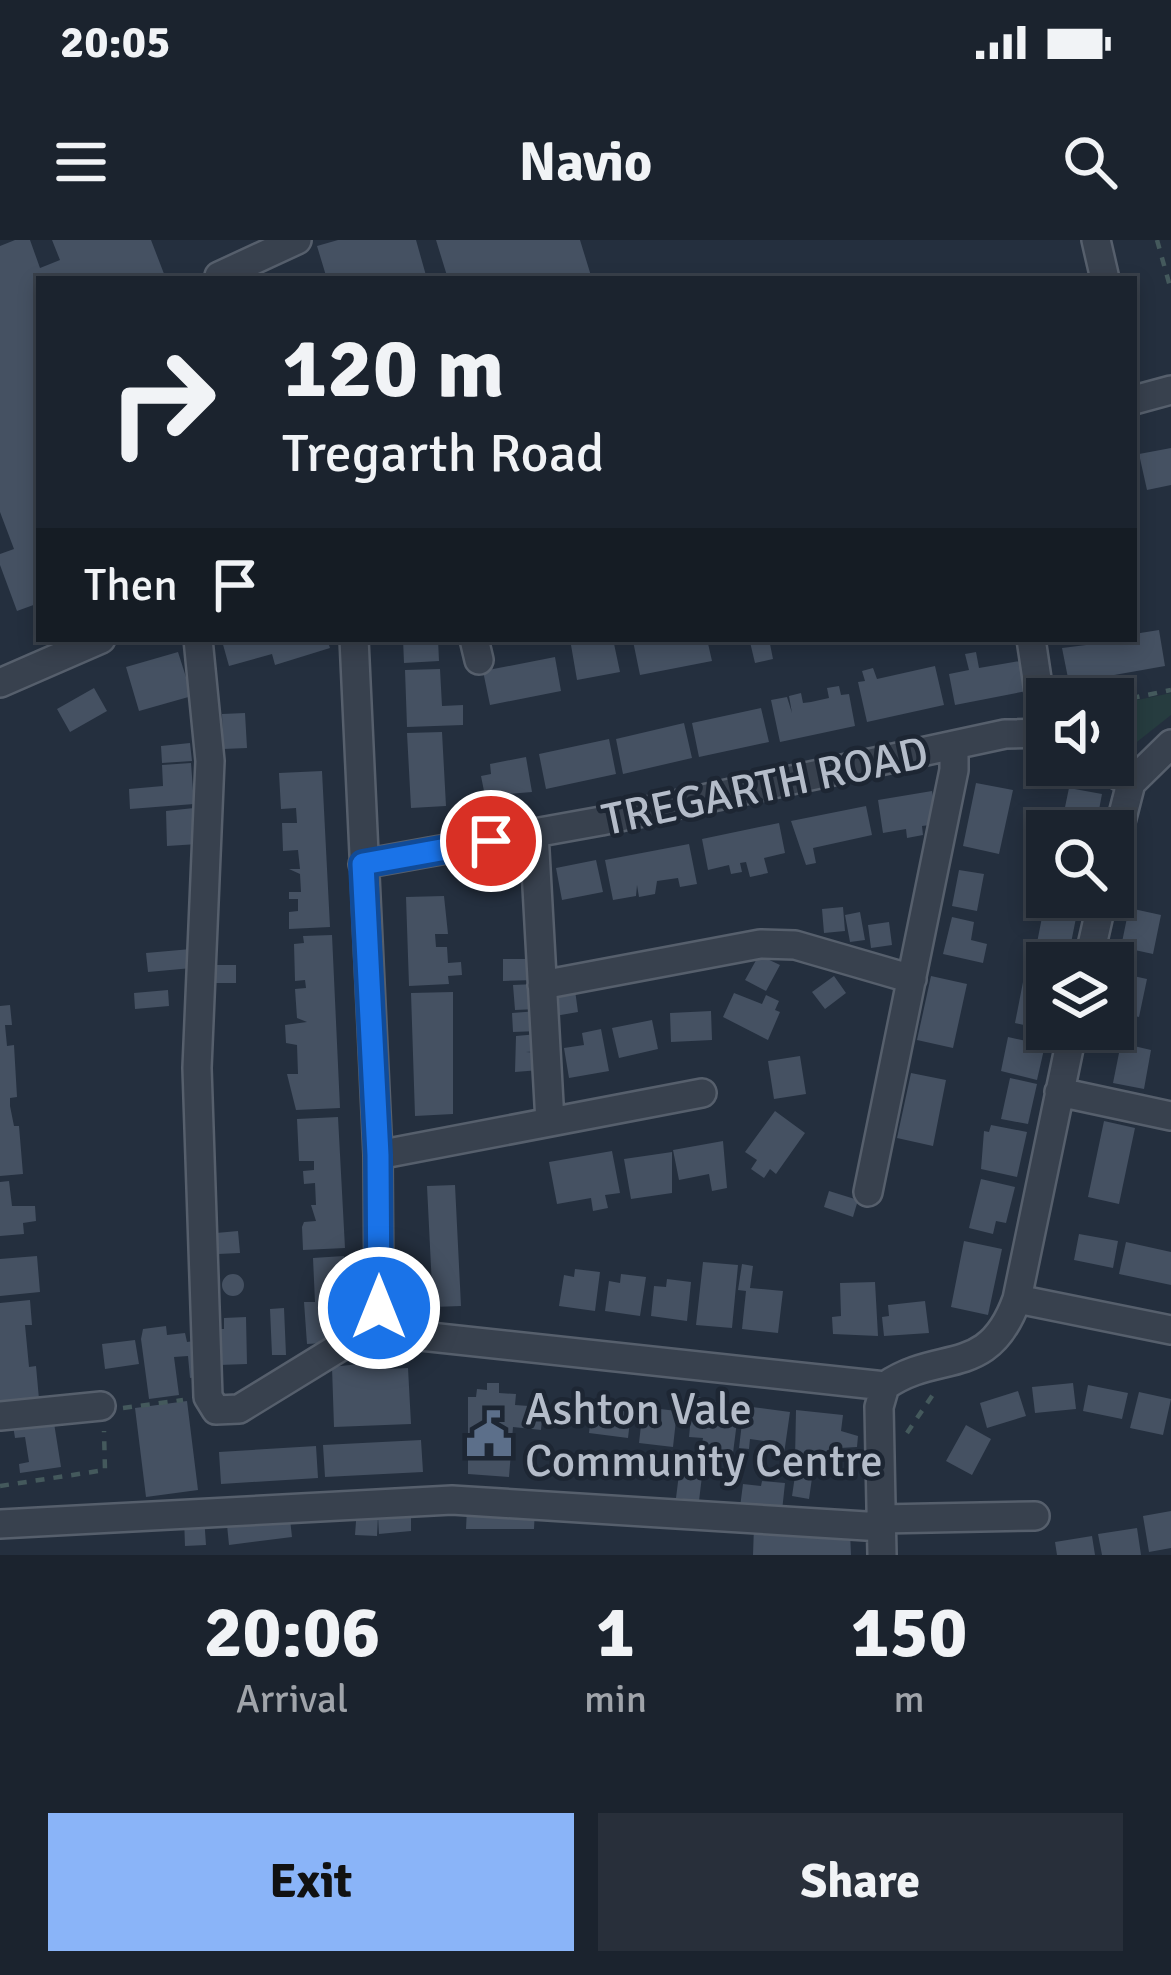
<!DOCTYPE html>
<html lang="en">
<head>
<meta charset="utf-8">
<style>
	:root { --surface:#1b232e; --page:#282f3a; --text:#f1f3f6; --muted:#a0a4aa; --line:#39404a; --accent:#8ab4f8 }
	body { margin:0; font-family:Signika,sans-serif; background:var(--page); color:var(--text); height:100vh; display:flex; flex-direction:column; font-size:45px; white-space:nowrap }
	* { box-sizing:border-box; margin:0 }
	p { font-size:39px; color:var(--muted) }
	.icon { flex:none; width:66px; height:66px; fill:none; stroke:currentColor; stroke-width:2; stroke-linecap:round; stroke-linejoin:round }
	.map { position:relative; height:1315px; overflow:hidden }
	.panel { display:flex; flex-direction:column; background:var(--surface); flex:1 }
	.panel>* { flex:none }
	.guide { position:absolute; left:36px; top:36px; width:1101px; height:366px; border-radius:0px; box-shadow:0 6px 18px #0003,0 0 0 3px var(--line); background:#1b232e; color:var(--text); overflow:hidden }
	.tools { position:absolute; left:1026px; top:438px; display:grid; gap:24px }
	.tools a { display:grid; place-items:center; width:108px; height:108px; border-radius:0px; background:var(--surface); box-shadow:0 6px 18px #0003,0 0 0 3px var(--line); font-size:60px }
	.pin { position:absolute; display:grid; place-items:center; width:102px; height:102px; color:#fff; margin:-51px; border:6px solid #fff; border-radius:50%; box-shadow:0 3px 12px #0007 }
	.me { position:absolute; width:132px; margin:-66px; rotate:0deg; stroke-linejoin:round; filter:drop-shadow(0 0 9px #0008) }
	.turn { display:flex; align-items:center; gap:42px; height:252px; padding:0 48px; font-size:54px }
	.turn .icon { width:156px; height:156px; stroke-width:2.5 }
	.turn b { display:block; font-size:84px; line-height:102px }
	.then { display:flex; align-items:center; height:114px; padding:0 48px; background:#0003; gap:24px; font-size:45px }
	.eta { display:flex; justify-content:space-evenly; align-items:center; height:204px; text-align:center }
	.eta b { font-size:72px; font-weight:700; line-height:84px }
	.action { display:flex; gap:24px; margin-top:auto; padding:24px 48px }
	.action a { flex:1; height:138px; border-radius:0px; background:var(--accent); color:#111; font-size:48px; font-weight:700; line-height:138px; text-align:center }
	.action a+a { background:var(--page); color:var(--text) }
	.status { display:flex; justify-content:space-between; align-items:center; height:84px; padding:0 60px; background:var(--surface); direction:ltr }
	.status svg { height:33px; fill:currentColor }
	header { display:flex; justify-content:space-between; align-items:center; height:156px; padding:0 48px; background:var(--surface); font-size:54px; font-weight:700 }
	.map>svg:first-child { display:block }
	.green { fill:#263c3f }
	.building { fill:#455162 }
	.lines { fill:none; stroke-linecap:round; stroke-linejoin:round }
	.minor-casing { stroke:#565f6c; stroke-width:32 }
	.path { stroke:#44595c; stroke-width:4.5; stroke-dasharray:9 9; stroke-linecap:butt }
	.minor { stroke:#38414e; stroke-width:27 }
	.route-casing { stroke:#114b97; stroke-width:30 }
	.route { stroke:#1a73e8; stroke-width:21 }
	.labels { text-anchor:middle; stroke-width:9; stroke-linejoin:round; paint-order:stroke }
	.street-label { font-size:45px; fill:#b4bcc9; stroke:#1d2633 }
	.poi-label { font-size:45px; fill:#b4bcc9; stroke:#1d2633; text-anchor:start }
</style>
</head>
<body>
<div class="status"><b>20:05</b><svg viewBox="0 0 49 12"><path d="M0 12V9h3v3zM5 12V6h3v6zM10 12V3h3v9zM15 12V0h3v12zM26 1h20v11H26zM47 4h2v5h-2z"/></svg></div>
<header><svg class="icon" aria-label="menu" viewBox="0 0 24 24"><path d="M4 6h16M4 12h16M4 18h16"/></svg>Navio<svg class="icon" aria-label="search" viewBox="0 0 24 24"><circle cx="10" cy="10" r="6"/><path d="M15 15l6 6"/></svg></header>
<div class="map">
<svg width="1171" height="1315" viewBox="0 0 1171 1315">
	<rect width="100%" height="100%" fill="#242f3e"/>
	<path class="green" d="M1171,453V475L1128,509L1113,510V465Z"/>
	<path class="building" d="M15,0H30L40,28L60,20L52,0H151L166,39H66L65,35L39,39V363L17,371L0,325V314L14,309L0,272V6Z
		M338,0H416L427,39H327L317,6Z
		M436,0H580L592,39H448Z
		M1171,208V245L1147,250L1139,214Z
		M1159,390L1165,426L1069,443L1062,408L1134,399V394Z
		M327,399L330,408L275,425L272,414L229,426L222,401Z
		M403,399H438L439,421L404,423Z
		M613,399L620,432L577,440L571,405Z
		M707,399L712,421L640,435L633,401Z
		M769,399L773,419L755,423L750,402Z
		M178,412L192,456L139,471L126,427Z
		M976,412L979,428L1026,420L1032,450L955,465L949,434L969,430L965,414Z
		M555,417L561,451L490,465L483,431Z
		M935,426L944,465L867,482L858,442L865,441L862,431L873,428L877,439Z
		M440,429L442,466L463,465V485L407,487L405,430Z
		M839,446L841,455L849,454L855,486L780,502L771,460L787,457L792,473L789,456L801,453L803,463L811,462L829,458L827,448Z
		M94,448L107,471L70,492L57,469Z
		M761,468L769,502L699,517L692,483Z
		M245,473L247,508L223,509L222,474Z
		M684,483L692,518L623,534L616,499Z
		M442,492L446,566L411,568L407,493Z
		M609,499L616,534L546,549L539,514Z
		M190,503L192,521L162,523L161,506Z
		M526,517L532,552L485,556L481,536L491,534L490,524Z
		M191,523L194,564L130,569L129,549L163,546L162,525Z
		M322,531L330,687L289,689V672L298,671V659H289V652H301L300,634L289,629H300L298,610L283,611L282,583H297L296,568L281,569L279,533Z
		M976,543L1013,550L999,614L963,606Z
		M1069,548L1102,554L1095,591H1060Z
		M932,551L938,584L922,586L923,595L907,598L906,589L883,593L878,560Z
		M866,566L872,595L813,608L816,623L806,625L791,581Z
		M194,568L198,604L167,606L166,571Z
		M779,583L785,613L764,618L768,633L750,637L746,622L740,623L742,632L731,634L729,625L708,630L702,599Z
		M689,604L697,644L680,647L678,638L657,641L655,654L639,657L637,645L636,656L613,660L605,620Z
		M596,620L603,652L562,660L556,628Z
		M959,630L984,634L977,671L952,666Z
		M444,656L448,694H435L436,707H447L448,723L461,722L462,735L448,736L449,744L409,746L406,657Z
		M1046,657L1080,658L1067,723H1047V731L1032,728Z
		M843,667L845,691L824,693L822,669Z
		M1129,668L1161,675L1153,714L1121,707Z
		M860,672L865,700L850,702L845,675Z
		M952,677L974,682L971,700L987,704L983,723L943,714Z
		M889,682L892,705L871,708L868,685Z
		M332,695L340,868L296,870L287,834H298L297,805L286,803L285,785L307,782L297,778L295,749L306,748L305,740L295,741L294,704L304,703L303,696Z
		M191,709L192,728L148,732L146,713Z
		M759,715L780,725L766,751L745,740Z
		M503,719H535L536,740L503,741Z
		M212,725H236V743H212Z
		M1115,732L1147,739L1139,777L1113,771Z
		M834,736L846,753L825,769L812,752Z
		M931,736L967,744L953,808L917,800Z
		M1023,742L1047,747V790L1015,783Z
		M536,744L537,769L515,770L513,745Z
		M168,750L169,766L135,769L134,753Z
		M575,750L578,772L555,776L553,759Z
		M453,752V874L415,876L411,753Z
		M734,753L762,764L766,755L779,761L775,770L780,772L768,800L723,777Z
		M10,765L12,785H5L7,806L14,805L17,857L10,858V866L14,886H19L23,934L0,936V766Z
		M538,771L539,791L513,792L512,773Z
		M711,771L712,800L671,802L670,773Z
		M652,780L658,809L619,818L612,788Z
		M601,789L609,831L569,838L564,808L584,805L582,793Z
		M538,794L540,811L526,812L538,813L540,830L515,832L516,796Z
		M1008,797L1045,805L1037,840L1001,831Z
		M1121,803L1151,810L1144,849L1113,843Z
		M800,816L806,854L774,859L768,821Z
		M911,833L946,840L933,906L897,898Z
		M1010,838L1037,844L1028,884L1001,879Z
		M775,871L805,893L776,934L770,929L764,938L751,929L757,920L745,912Z
		M338,877L345,1008L303,1010L302,987L304,982L316,981L311,965H316L315,943L304,944L303,931L314,930V921H299L297,879Z
		M1104,881L1135,888L1119,964L1088,957Z
		M991,885L1027,892L1017,937L981,929L984,891L989,892Z
		M723,901L727,948L712,951L709,934L679,940L673,910Z
		M612,911L620,953L605,955L608,968L593,971L591,958L557,964L549,922Z
		M672,912V953L631,959L624,919Z
		M981,939L1015,947L1006,983L996,981L993,994L969,988Z
		M9,941L12,966H35L36,981L23,983L24,994L0,996V942Z
		M455,945L461,1066L433,1067L427,946Z
		M829,951L858,960L853,977L824,967Z
		M238,991L240,1013L218,1014L216,993Z
		M1079,994L1118,1001L1113,1028L1074,1020Z
		M964,1001L1002,1009L988,1075L951,1067Z
		M1126,1002L1171,1012V1045L1119,1034Z
		M37,1016L40,1052L0,1056V1019Z
		M344,1016L347,1081L338,1082L339,1102L307,1104L304,1062H315L313,1018Z
		M703,1022L738,1025L732,1088L696,1085Z
		M742,1024L753,1026L750,1048L783,1051L778,1093L742,1089L746,1051L738,1050Z
		M575,1029L600,1032L595,1071L559,1066L564,1035L574,1037Z
		M222 1045a11 11 0 1 1 22 0a11 11 0 1 1-22 0Z
		M621,1034L646,1037L640,1076L605,1071L609,1041L620,1043Z
		M667,1039L691,1042L687,1081L651,1076L654,1046L666,1047Z
		M875,1042L878,1096L833,1094L832,1077L841,1076L840,1043Z
		M30,1060L32,1085H25L29,1127L36,1126L39,1159L0,1163V1063Z
		M925,1061L929,1093L884,1096L882,1077L889,1076L888,1065Z
		M284,1068L286,1115H272L270,1069Z
		M246,1077L247,1124L219,1125L218,1089H224V1078Z
		M166,1086L167,1095L185,1093L187,1102L202,1100L205,1136L190,1138L188,1116L174,1117L179,1155L149,1159L141,1099L143,1089Z
		M135,1100L139,1124L105,1129L102,1104Z
		M385,1121L386,1129L408,1128L411,1184L334,1187L332,1127Z
		M487,1143H499V1153L516,1154L515,1165L543,1167L541,1190L513,1187L509,1237L468,1234V1157H476L477,1149L487,1150Z
		M1073,1143L1076,1169L1035,1173L1032,1147Z
		M1088,1145L1128,1153L1122,1179L1083,1171Z
		M1018,1151L1026,1176L987,1188L980,1163Z
		M1139,1152L1171,1159L1163,1195L1130,1188Z
		M693,1156L739,1166L733,1213L701,1209L703,1198L689,1197Z
		M187,1161L198,1250L146,1257L135,1168Z
		M744,1166L790,1172L784,1214L762,1211L764,1201L750,1199L749,1209L739,1208Z
		M592,1167L631,1172L628,1198L589,1193Z
		M643,1167L677,1171L673,1207L639,1203Z
		M796,1170L843,1175L841,1191L858,1196L857,1207L840,1208L839,1220L795,1219Z
		M34,1176L35,1186L54,1183L61,1227L20,1233L19,1224L29,1222L25,1197L15,1198L12,1179Z
		M966,1185L991,1199L972,1235L946,1221Z
		M421,1200L423,1232L325,1237L323,1205Z
		M316,1206L318,1238L221,1244L219,1212Z
		M679,1234L702,1236L699,1261L676,1258Z
		M795,1236L812,1238L809,1259L792,1256Z
		M762,1241L785,1243L782,1271L740,1267L743,1244L761,1246Z
		M357,1268L411,1269V1291L379,1294L378,1276L377,1296L355,1295Z
		M467,1268L535,1269L534,1289H466Z
		M289,1270L292,1297L229,1305L227,1285Z
		M1171,1271V1308L1149,1312L1143,1276Z
		M204,1276L206,1305L185,1306L184,1277Z
		M754,1286L850,1291L851,1315H753Z
		M1137,1288L1141,1315H1102L1098,1294Z
		M1092,1296L1095,1315H1057L1055,1302Z"/>
	<g class="lines">
		<defs>
			<path id="minor" d="M1096,0L1105,39
				M219,36L297,0
				M1134,160L1171,150
				M198,399L210,521L197,828L208,1157L216,1170L239,1169L384,1080
				M354,399L378,915L379,1068L402,1094L885,1146C940,1108 988,1140 1017,1059L1073,789
				M474,399L479,420
				M1031,399L1045,492
				M0,443L101,399
				M1101,525L1131,543
				M534,593L550,882
				M1113,613L1131,543L1171,504
				M363,624L601,581L1005,494L1047,493
				M1088,723L1103,657
				M542,745L760,704L795,705L912,739
				M1059,852L1171,876
				M378,915L702,853
				M868,952L954,530V505
				M1017,1059L1171,1090
				M0,1176L101,1166
				M881,1279L1035,1276
				M0,1284L452,1260L882,1287
				M882,1315L879,1167L885,1146"/>
		</defs>
		<use href="#minor" class="minor-casing"/>
		<path class="path" d="M1157,0L1171,50
			M1113,462L1171,450
			M123,1168L183,1160
			M907,1193L934,1153
			M0,1246L105,1230L104,1191"/>
		<use href="#minor" class="minor"/>
	</g>
	<g class="lines">
		<defs>
			<path id="route" d="M379,1068L378,915L363,624L491,601"/>
		</defs>
		<use href="#route" class="route-casing"/>
		<use href="#route" class="route"/>
	</g>
	<defs>
		<symbol id="civic-bare" viewBox="-9 -9 18 18"><path d="M-.6-6.5H3V-4.5H.6V-3L4-1V1h2V6H-6V1h2V-1L-.6-3ZM-1.2 2.5V6h2.4V2.5Z" fill="#5c6f8a" stroke="#1d2633" stroke-width="2.5" paint-order="stroke"/></symbol>
	</defs>
	<g fill-rule="evenodd">
		<use href="#civic-bare" x="456" y="1161" width="66" height="66"/>
	</g>
	<g class="labels">
		<g class="street-label">
			<text transform="translate(765 545) rotate(-12)" y="16">TREGARTH ROAD</text>
		</g>
		<g class="poi-label">
			<text x="525" y="1184">Ashton Vale<tspan x="525" dy="52">Community Centre</tspan></text>
		</g>
	</g>
</svg>
<div class="tools">
<a><svg class="icon" aria-label="sound" viewBox="0 0 24 24"><path d="M4 9h4l5-4v14l-5-4H4zM17 9q2 3 0 6"/></svg></a>
<a><svg class="icon" aria-label="search" viewBox="0 0 24 24"><circle cx="10" cy="10" r="6"/><path d="M15 15l6 6"/></svg></a>
<a><svg class="icon" aria-label="layers" viewBox="0 0 24 24"><path d="M12 4l9 5-9 5-9-5zM3 14l9 5 9-5"/></svg></a>
</div>
<div class="pin" style="left:491px;top:601px;background:#d93025"><svg class="icon" aria-label="arrive" viewBox="0 0 24 24"><path d="M6 21V4h12l-3 4 3 4H6"/></svg></div>
<svg class="me" style="left:379px;top:1068px" viewBox="-20 -20 40 40"><circle r="17" fill="#1a73e8" stroke="#fff" stroke-width="3"/><path d="M0-11L8 9 0 5-8 9z" fill="#fff"/></svg>
<div class="guide">
<div class="turn"><svg class="icon" aria-label="right" viewBox="0 0 24 24"><path d="M7 20v-9h11M14 6l5 5-5 5"/></svg><div><b>120 m</b>Tregarth Road</div></div>
<div class="then">Then<svg class="icon" aria-label="arrive" viewBox="0 0 24 24"><path d="M6 21V4h12l-3 4 3 4H6"/></svg></div>
</div>
</div>
<section class="panel">
<div class="eta">
<div><b>20:06</b><p>Arrival</p></div>
<div><b>1</b><p>min</p></div>
<div><b>150</b><p>m</p></div>
</div>
<div class="action"><a>Exit</a><a>Share</a></div>
</section>
</body>
</html>
